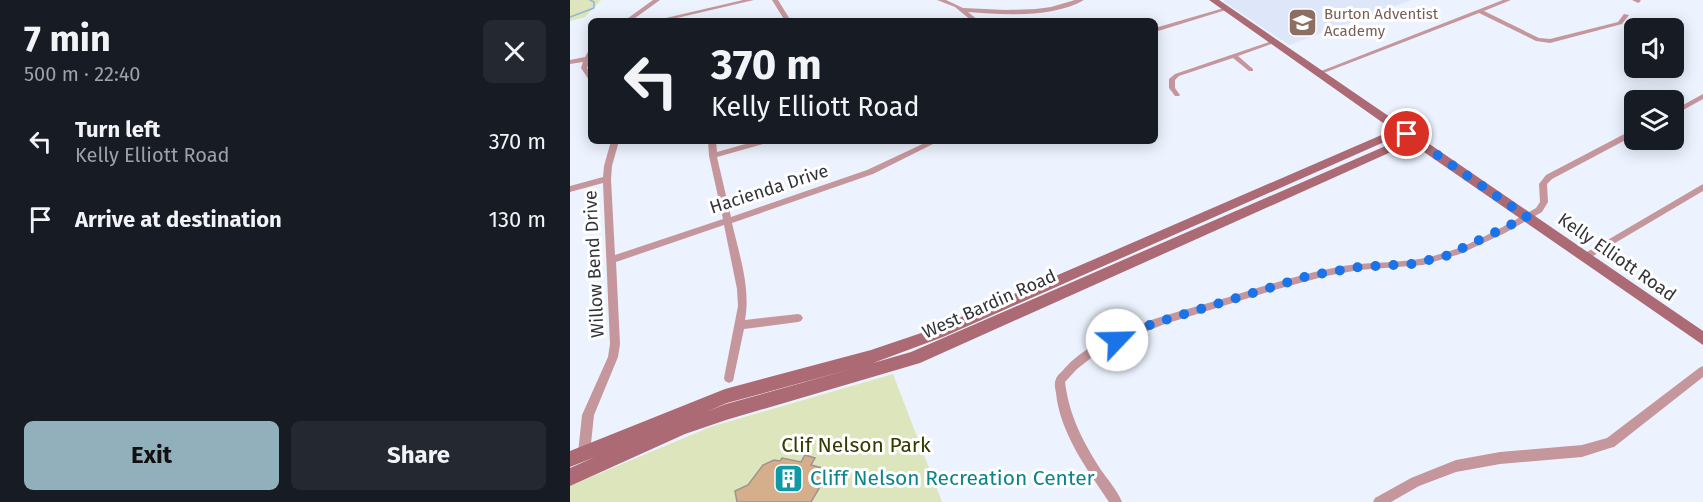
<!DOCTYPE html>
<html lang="en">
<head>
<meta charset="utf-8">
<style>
	:root { --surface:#171b24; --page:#242831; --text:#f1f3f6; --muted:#9ea1a6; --accent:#92b0bc }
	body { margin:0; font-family:"Fira Sans",sans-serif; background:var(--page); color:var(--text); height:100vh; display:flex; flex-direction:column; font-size:22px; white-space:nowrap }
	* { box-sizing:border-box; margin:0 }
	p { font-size:20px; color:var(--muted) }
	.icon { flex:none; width:33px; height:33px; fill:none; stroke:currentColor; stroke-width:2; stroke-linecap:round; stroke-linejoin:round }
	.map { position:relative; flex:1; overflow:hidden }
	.panel { display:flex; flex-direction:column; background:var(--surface); width:570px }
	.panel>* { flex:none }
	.banner { position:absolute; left:18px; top:18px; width:570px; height:126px; border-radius:9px; box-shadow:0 3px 15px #0003; background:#171b24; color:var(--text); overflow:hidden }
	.buttons { position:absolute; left:1054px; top:18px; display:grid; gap:12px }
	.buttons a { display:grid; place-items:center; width:60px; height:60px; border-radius:9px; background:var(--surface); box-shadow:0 3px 15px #0003; font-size:30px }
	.pin { position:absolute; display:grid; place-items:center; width:51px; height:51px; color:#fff; margin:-26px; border:3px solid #fff; border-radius:50%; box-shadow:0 2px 6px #0007 }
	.me { position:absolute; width:66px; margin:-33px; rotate:66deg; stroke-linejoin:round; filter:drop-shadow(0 0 4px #0008) }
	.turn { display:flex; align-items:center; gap:21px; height:126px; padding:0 24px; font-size:27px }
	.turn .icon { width:78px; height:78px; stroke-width:2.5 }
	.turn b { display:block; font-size:42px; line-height:51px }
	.round { display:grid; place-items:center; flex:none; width:63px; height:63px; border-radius:9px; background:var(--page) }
	.head { display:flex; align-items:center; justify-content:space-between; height:102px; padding:0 24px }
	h1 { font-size:36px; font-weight:700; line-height:45px }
	.button { display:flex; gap:12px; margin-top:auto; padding:12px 24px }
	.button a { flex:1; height:69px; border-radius:9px; background:var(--accent); color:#111; font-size:24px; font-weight:700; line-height:69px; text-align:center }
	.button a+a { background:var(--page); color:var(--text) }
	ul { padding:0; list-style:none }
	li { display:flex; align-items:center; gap:18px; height:78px; padding:0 24px }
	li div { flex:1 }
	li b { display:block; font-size:22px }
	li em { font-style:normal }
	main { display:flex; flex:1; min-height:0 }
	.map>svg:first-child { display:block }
	.built { fill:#dde7f9 }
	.green { fill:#dce5bc }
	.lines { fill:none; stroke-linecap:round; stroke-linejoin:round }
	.stream { stroke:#93b4d9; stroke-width:1.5 }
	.building { fill:#d5ae8c; stroke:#9e948c; stroke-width:1.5 }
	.street { fill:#c5979d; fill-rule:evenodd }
	.secondary { fill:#ac6a74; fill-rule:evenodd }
	.route { stroke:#1a73e8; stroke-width:10; stroke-dasharray:0 18 }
	.labels { text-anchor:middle; stroke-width:6; stroke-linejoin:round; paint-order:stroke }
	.far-education-label { font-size:15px; fill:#785e54; stroke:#fff; text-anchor:start }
	.street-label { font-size:18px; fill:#323439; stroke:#fff }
	.near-park-label { font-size:21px; fill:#343b01; stroke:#fff }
	.near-culture-label { font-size:21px; fill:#0d838f; stroke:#fff; text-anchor:start }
</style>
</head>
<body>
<main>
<section class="panel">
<div class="head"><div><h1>7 min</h1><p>500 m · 22:40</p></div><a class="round"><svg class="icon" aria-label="close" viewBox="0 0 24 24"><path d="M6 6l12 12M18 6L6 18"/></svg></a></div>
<ul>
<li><svg class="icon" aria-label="left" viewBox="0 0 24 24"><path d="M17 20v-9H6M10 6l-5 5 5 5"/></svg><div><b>Turn left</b><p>Kelly Elliott Road</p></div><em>370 m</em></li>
<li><svg class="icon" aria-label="arrive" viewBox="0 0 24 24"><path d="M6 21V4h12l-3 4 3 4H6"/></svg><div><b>Arrive at destination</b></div><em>130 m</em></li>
</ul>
<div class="button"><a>Exit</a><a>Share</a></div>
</section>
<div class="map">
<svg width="1133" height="502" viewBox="0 0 1133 502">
	<rect width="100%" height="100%" fill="#ecf3fe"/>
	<path class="built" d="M655,0H842L719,45L653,1Z"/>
	<path class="green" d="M0,0H31L15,17L0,21Z
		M323,374L372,502H0V486L140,427Z"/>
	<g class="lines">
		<path class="stream" d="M0,17L24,8V2L20,0"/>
	</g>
	<path class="building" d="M235,455L245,458L241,465L260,470L241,502H167L165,491L178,485L193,465L204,460L210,461L212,458L231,462Z"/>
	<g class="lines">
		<path class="street" d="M83,0H90L61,21H54Z
			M173,0H184L94,21H83Z
			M202,0H208L221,21H215Z
			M367,0H376L393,8L436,10L466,9L481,7L505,0H514C483,18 433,15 398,12L409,21H402L385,7Z
			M933,0H941L914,11L969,38L980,39L1048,22L1054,14L1059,15L1052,24L980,43L966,41L909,13L751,74H747L746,73Z
			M1062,0H1070L1071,1L1068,3Z
			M654,8L659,9L585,32V28Z
			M702,41L707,42L668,56L683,69V71H679L663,58L609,76L605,80V88L610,95L609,96H605L599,88V79L605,74Z
			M21,49V59L17,68L21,74V81L19,80L11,68L13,62L0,64V60L15,57L19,50Z
			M1133,94V99L1104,115V110Z
			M1062,130H1065V135L982,179L977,184L978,202L972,212L935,233L890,254L853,265L789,270L756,276L708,289L595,324L547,343L525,355L507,369L495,382C499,415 513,442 531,470C538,480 547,490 552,502H539C517,469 490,433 486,393C485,388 484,383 486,379C487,375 492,372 494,369C529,329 610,312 659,297C697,285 734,273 773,266C803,261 834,264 863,256C900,247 934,226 966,208L970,202L969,184L976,175Z
			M41,141H49L42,166L41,179L45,255L153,219L139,156L138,141H146L147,152L186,141H198L197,143L147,157L161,217L297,170L359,141H369L303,174L162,223C169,254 181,288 175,320L228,314L231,315L233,318L231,321L228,322L174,329L163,381L159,383L155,381L154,378L168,306L167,289L154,225L46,262L50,344L48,357L24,415L20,453L18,457L14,459L10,457L8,453L12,415L38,357L40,344L33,183L0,192V186L33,177L34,166Z
			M1133,184V191L1018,259H1012L1010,257L1012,255Z
			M1133,366V377L1044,447L1040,448L1012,457L930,464L886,472L849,486L821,502H803L805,498L841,478L886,460L930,452L1012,445L1037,438L1129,368Z"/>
		<path class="secondary" d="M639,0H649L1133,331V345L841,143L350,363L156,420L115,434L0,486V468L25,457L0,467V451L155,389L301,350L363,329L823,130ZM830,135L834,138L341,352L303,363L373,337ZM285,368L156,404L136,412L157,403Z"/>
	</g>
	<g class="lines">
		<path class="route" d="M547,340L582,324L738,276L789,267L842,264L876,256L957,217L837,134"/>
	</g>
	<defs>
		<symbol id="school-square" viewBox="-11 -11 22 22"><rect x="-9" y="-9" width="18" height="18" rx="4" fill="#8d6e63" stroke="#fff"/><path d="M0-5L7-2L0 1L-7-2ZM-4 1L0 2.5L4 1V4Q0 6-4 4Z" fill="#fff"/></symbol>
		<symbol id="building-square" viewBox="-11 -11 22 22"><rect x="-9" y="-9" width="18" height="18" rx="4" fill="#0f9aa8" stroke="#fff"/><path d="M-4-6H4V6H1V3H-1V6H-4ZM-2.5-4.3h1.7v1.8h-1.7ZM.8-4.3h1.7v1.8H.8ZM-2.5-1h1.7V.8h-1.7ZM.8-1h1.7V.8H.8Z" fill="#fff"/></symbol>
	</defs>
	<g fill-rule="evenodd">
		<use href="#school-square" x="716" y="6" width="33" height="33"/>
		<use href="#building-square" x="202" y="462" width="33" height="33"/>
	</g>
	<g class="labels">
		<g class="far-education-label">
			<text x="754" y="19">Burton Adventist<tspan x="754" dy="17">Academy</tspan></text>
		</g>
		<g class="street-label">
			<text transform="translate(199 189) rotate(-18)" y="6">Hacienda Drive</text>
			<text transform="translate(1047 257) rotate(35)" y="6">Kelly Elliott Road</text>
			<text transform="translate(24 264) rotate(-93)" y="6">Willow Bend Drive</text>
			<text transform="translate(419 304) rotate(-24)" y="6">West Bardin Road</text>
		</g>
		<g class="near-park-label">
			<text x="286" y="452">Clif Nelson Park</text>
		</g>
		<g class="near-culture-label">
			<text x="240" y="485">Cliff Nelson Recreation Center</text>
		</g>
	</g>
</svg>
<div class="buttons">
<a><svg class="icon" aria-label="sound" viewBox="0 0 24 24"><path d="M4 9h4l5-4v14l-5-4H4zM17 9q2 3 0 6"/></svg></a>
<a><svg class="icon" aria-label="layers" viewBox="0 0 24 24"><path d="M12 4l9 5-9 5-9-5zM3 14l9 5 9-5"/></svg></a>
</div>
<div class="pin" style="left:837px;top:134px;background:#d93025"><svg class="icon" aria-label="arrive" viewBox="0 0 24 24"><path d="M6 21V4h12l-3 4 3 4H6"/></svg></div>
<svg class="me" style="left:547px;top:340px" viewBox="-20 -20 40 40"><circle r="19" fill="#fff"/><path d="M0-13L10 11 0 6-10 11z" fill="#1a73e8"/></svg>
<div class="banner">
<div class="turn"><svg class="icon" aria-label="left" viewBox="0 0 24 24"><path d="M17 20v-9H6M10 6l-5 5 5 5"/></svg><div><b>370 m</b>Kelly Elliott Road</div></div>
</div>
</div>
</main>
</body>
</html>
